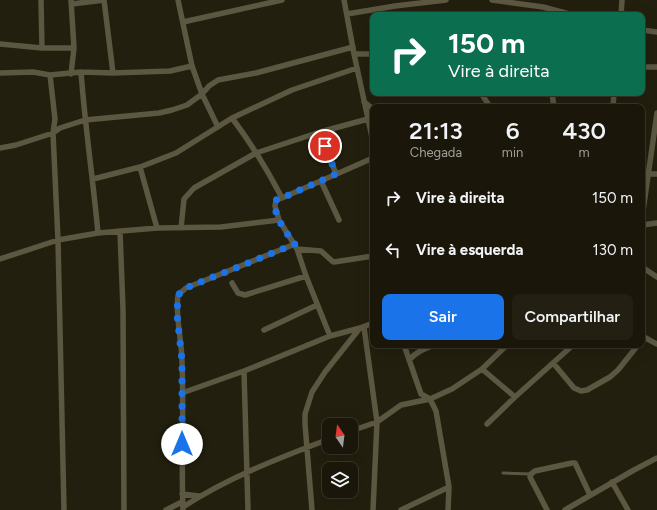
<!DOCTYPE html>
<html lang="pt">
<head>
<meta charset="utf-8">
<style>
	:root { --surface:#1a170a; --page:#232013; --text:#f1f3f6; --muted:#9f9f9c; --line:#38362b; --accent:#1a73e8 }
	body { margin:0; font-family:Figtree,sans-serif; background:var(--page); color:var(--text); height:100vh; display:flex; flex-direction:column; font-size:15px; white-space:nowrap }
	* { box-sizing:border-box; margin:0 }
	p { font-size:13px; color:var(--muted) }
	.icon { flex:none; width:22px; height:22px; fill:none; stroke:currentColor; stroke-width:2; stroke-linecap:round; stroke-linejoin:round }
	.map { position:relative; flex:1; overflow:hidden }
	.panel { position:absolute; left:370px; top:104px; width:275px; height:244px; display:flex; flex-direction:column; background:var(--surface); border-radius:8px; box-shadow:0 4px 16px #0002,0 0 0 1px var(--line) }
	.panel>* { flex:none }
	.guide { position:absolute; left:370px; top:12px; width:275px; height:84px; border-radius:8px; box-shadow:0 4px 16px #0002,0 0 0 1px var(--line); background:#0b6e4f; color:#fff; overflow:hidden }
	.needle { width:26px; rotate:346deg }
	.controls { position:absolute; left:322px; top:418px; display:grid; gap:8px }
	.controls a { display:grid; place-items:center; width:36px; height:36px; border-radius:8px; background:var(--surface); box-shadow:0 4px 16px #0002,0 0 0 1px var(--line); font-size:20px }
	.pin { position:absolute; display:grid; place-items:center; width:34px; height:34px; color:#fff; margin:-17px; border:2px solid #fff; border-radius:50%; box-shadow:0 1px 4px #0007 }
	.me { position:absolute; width:44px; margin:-22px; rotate:0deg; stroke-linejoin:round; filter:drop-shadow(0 0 3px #0008) }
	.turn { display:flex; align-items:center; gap:14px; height:84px; padding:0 12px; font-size:18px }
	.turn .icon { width:52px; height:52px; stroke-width:2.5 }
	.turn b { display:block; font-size:28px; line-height:34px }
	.eta { display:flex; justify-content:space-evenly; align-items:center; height:68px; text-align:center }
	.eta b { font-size:24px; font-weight:600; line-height:28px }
	.button { display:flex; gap:8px; margin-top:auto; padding:8px 12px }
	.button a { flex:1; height:46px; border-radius:8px; background:var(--accent); color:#fff; font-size:16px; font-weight:600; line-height:46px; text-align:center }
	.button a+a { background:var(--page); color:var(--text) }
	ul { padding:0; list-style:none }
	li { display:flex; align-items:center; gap:12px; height:52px; padding:0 12px }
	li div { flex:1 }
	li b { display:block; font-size:15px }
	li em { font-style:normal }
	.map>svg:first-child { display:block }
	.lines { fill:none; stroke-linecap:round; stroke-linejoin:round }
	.lane { stroke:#5b5741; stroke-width:3 }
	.street { stroke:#5b5741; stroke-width:5.5 }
	.route { stroke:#1a73e8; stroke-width:7; stroke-dasharray:0 12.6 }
</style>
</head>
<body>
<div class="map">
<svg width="657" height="510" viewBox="0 0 657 510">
	<rect width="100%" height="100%" fill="#221f0e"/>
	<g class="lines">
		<path class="lane" d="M503,473L531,474"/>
		<path class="street" d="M41,0L42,48
			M104,0L113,73
			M178,0L192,66L202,94L218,127
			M344,0L354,54L373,142
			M492,0L543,7L573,15
			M72,4L104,0
			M347,14L395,6L446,0
			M621,15L622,0
			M183,22L282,0
			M642,30L657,32
			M0,44L42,48H74
			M354,54H373
			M642,67H657
			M81,72C85,126 93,179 98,233
			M0,73L33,72L50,75L81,72L113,73L170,71L192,66
			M71,74L74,48L71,0
			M50,75L55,119L53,133L58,240L64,510
			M481,93L490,107
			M552,93L554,107
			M364,102L373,109
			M613,107L614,93
			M232,118C251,143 267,169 282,198
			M320,132L336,174
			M0,148L16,145L53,133L60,128L85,120L159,113L172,110L187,105L202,94L209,86L218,80L256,73L353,47
			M140,167L157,228
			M642,174H657
			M93,179L140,167L176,153L232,118L292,90L357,68
			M321,181L339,220
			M642,218L657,113
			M642,225L657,223
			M181,228L184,199L194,188L256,153L320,132L368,119
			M120,231L123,309L124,510
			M297,249L321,251L332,261L334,262L373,256
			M0,259L58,240L98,233L157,228L221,227L279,220
			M642,267L657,277
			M232,283L238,293L245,295L306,276
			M364,327L377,422L373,510
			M264,330L317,305
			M330,336L306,276L297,249L279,220L275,206L276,200L282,198L373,158
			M642,336L657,344
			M404,345L421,394L430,399L436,411L449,487L448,510
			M409,360C416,352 424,349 434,345
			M554,364L574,388L581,391L587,390L610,377L618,370L638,345
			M482,369L515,397
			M244,371L248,510
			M182,393L244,371L330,336L360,328
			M487,424L515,397L573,345
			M351,431L377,422L401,405L430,399L452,389L482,369L507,345
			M612,482L628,510
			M182,494L199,496
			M183,507C227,478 279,458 329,439
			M166,510L182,502
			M183,510C181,461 184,411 182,362C182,340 175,317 178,295L186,288L295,244
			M312,510L305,424V414L312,392L325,372L360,328L373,323
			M401,510L449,487
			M547,510L530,477L531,474L535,471L572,463H575L590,495
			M565,510L634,470L657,458"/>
	</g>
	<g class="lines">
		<path class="route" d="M182,444V361L177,314L178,295L186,288L295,244C287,234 271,213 276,200L282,198L336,174L325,146"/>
	</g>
</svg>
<div class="controls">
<a><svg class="needle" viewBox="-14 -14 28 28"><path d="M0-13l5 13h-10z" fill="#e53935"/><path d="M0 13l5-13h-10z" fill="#9f9f9c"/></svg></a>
<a><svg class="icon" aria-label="layers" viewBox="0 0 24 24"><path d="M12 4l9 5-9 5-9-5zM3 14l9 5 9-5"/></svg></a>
</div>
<div class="pin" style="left:325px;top:146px;background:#d93025"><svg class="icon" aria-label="arrive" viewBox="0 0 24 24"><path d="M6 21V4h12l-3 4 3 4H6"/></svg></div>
<svg class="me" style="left:182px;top:444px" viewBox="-20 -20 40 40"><circle r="19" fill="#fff"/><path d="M0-13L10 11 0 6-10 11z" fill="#1a73e8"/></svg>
<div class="guide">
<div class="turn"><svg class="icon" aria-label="right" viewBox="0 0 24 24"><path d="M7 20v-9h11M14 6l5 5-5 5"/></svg><div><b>150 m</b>Vire à direita</div></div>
</div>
<section class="panel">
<div class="eta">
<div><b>21:13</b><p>Chegada</p></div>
<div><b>6</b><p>min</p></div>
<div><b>430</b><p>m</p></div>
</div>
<ul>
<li><svg class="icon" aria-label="right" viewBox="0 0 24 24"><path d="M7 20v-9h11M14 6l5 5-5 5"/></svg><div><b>Vire à direita</b></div><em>150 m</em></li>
<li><svg class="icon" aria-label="left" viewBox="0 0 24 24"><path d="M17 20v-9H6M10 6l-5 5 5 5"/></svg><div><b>Vire à esquerda</b></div><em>130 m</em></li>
</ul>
<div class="button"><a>Sair</a><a>Compartilhar</a></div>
</section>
</div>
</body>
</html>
